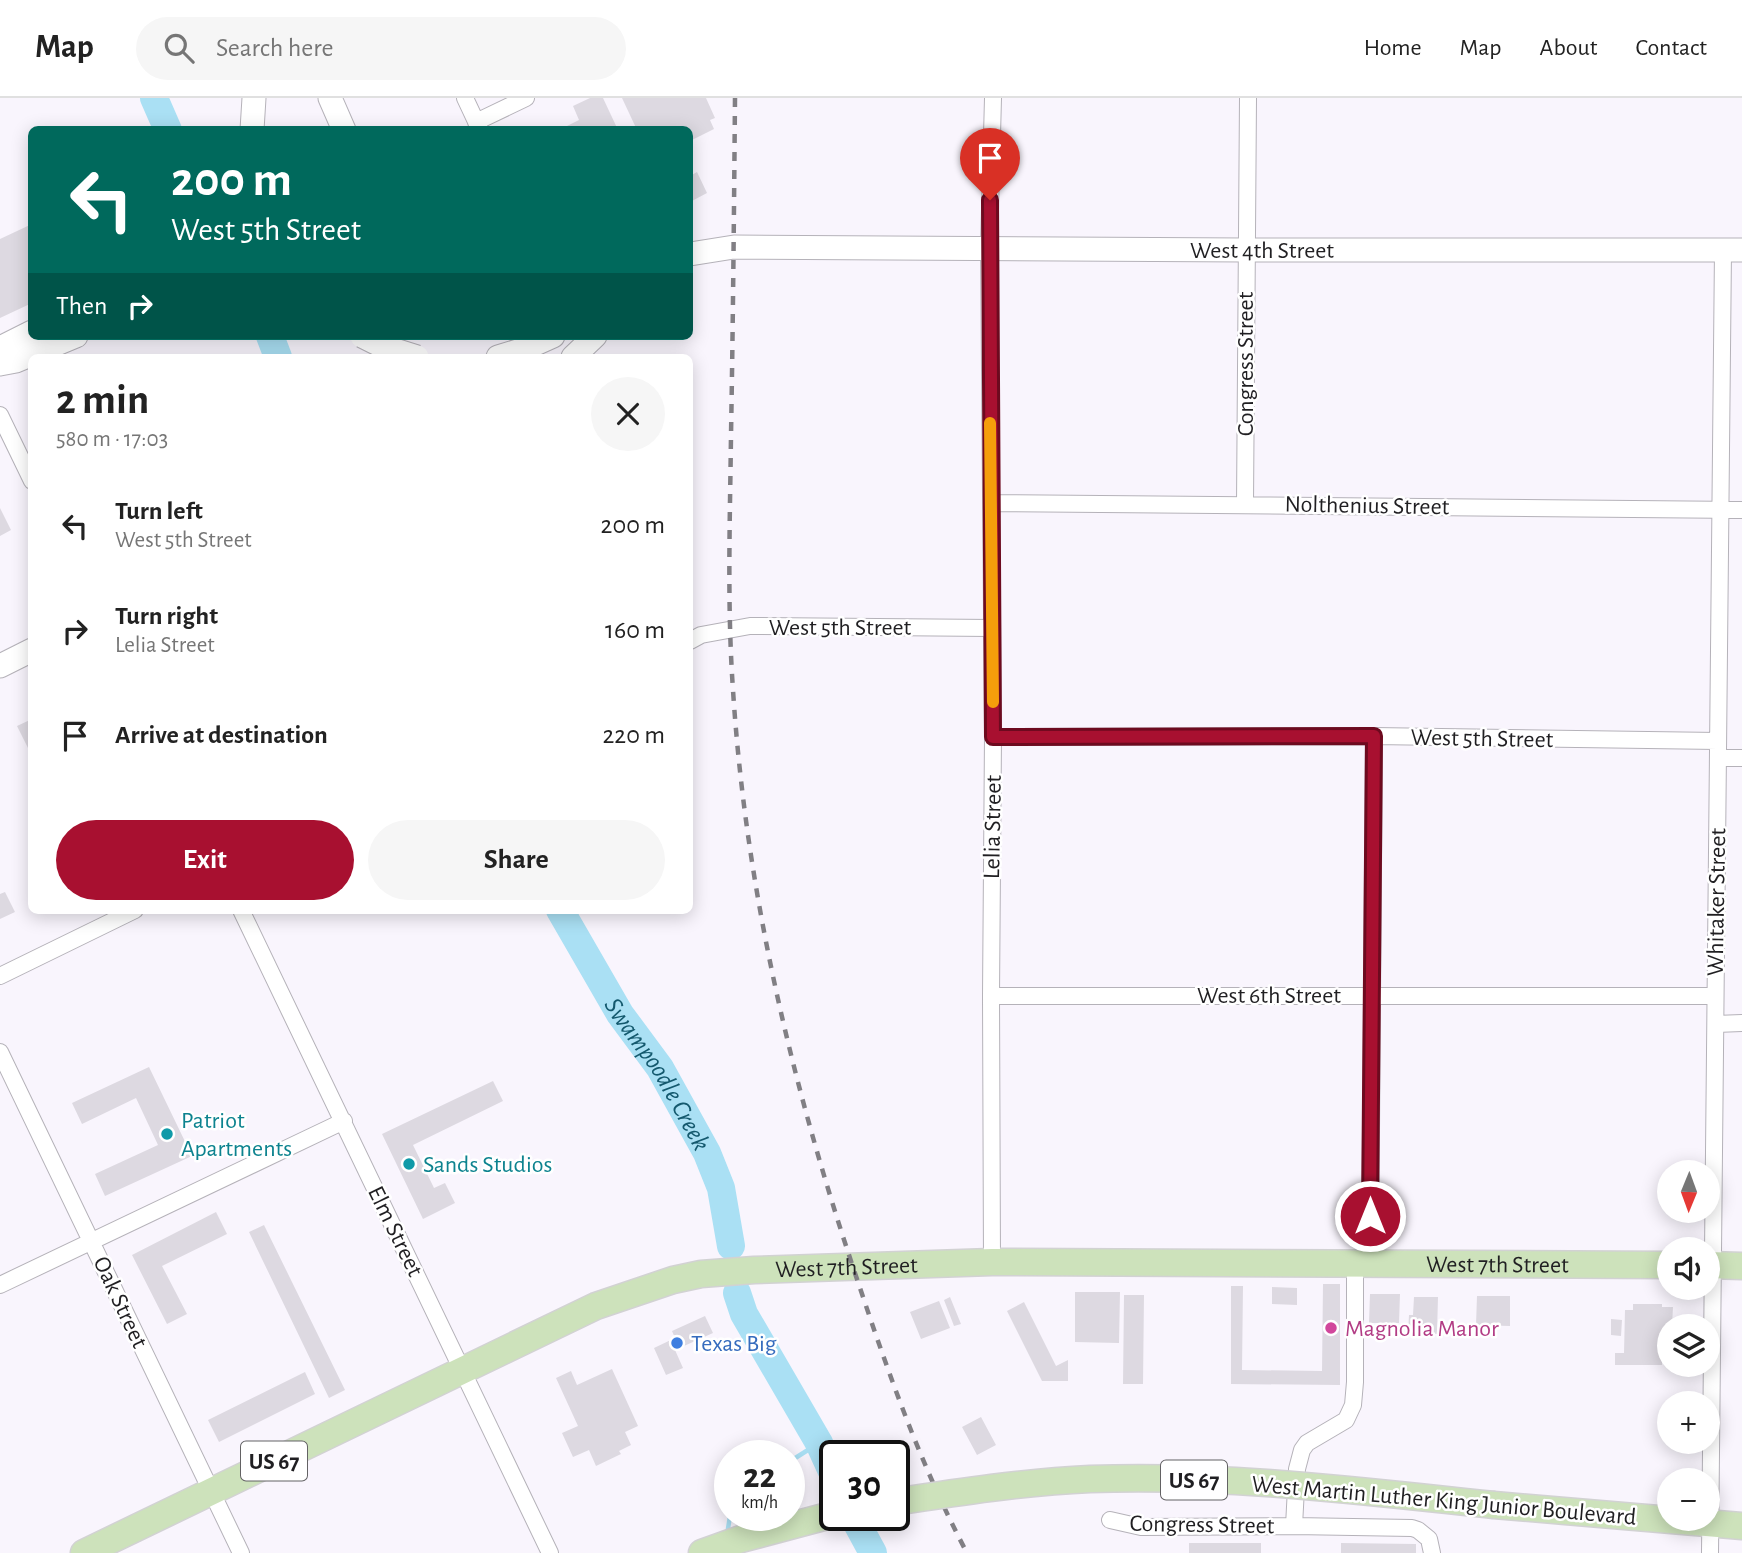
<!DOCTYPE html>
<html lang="en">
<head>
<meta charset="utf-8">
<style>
	:root { --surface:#fff; --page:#f6f6f6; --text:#222; --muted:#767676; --line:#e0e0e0; --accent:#a81030 }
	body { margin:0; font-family:"Alegreya Sans",sans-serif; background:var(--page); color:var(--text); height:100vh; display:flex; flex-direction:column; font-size:26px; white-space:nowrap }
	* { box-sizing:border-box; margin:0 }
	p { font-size:23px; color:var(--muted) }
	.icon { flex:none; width:38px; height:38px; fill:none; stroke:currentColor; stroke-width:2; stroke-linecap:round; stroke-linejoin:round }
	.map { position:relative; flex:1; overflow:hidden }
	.panel { position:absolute; left:28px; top:256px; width:665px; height:560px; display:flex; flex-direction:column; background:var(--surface); border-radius:10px; box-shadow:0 4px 18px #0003 }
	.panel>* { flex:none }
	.banner { position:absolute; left:28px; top:28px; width:665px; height:214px; border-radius:10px; box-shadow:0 4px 18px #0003; background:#00695c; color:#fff; overflow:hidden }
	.needle { width:46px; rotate:181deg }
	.fabs { position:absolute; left:1657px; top:1062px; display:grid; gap:14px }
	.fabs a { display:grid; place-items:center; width:63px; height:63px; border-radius:50%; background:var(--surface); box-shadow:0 4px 18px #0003; font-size:35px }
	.speed { position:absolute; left:714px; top:1342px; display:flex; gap:14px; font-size:35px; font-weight:700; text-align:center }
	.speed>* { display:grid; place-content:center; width:91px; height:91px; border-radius:50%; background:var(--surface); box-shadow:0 4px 18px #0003; line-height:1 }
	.speed small { font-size:18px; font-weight:400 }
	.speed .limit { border:4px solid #111; border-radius:10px; background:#fff; color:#111 }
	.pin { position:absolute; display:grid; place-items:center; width:60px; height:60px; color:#fff; margin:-72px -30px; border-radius:50% 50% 50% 0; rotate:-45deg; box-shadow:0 0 7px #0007 }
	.pin .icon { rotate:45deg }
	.me { position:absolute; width:77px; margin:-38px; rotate:0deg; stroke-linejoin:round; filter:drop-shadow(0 0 5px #0008) }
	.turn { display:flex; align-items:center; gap:24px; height:147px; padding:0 28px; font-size:32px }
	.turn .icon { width:91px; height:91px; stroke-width:2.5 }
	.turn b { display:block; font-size:49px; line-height:60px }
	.then { display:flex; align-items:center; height:66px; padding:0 28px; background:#0003; gap:14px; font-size:26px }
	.round { display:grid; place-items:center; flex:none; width:74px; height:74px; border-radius:37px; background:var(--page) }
	.head { display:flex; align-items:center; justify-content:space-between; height:119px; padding:0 28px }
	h1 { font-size:42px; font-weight:600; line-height:52px }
	.cta { display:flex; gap:14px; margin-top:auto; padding:14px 28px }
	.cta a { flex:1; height:80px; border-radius:42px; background:var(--accent); color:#fff; font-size:28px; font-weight:600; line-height:80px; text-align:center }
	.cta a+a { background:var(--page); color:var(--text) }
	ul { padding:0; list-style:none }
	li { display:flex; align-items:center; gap:21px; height:105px; padding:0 28px }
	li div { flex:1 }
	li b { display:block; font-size:26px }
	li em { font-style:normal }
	header { display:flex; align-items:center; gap:42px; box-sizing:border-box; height:98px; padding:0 35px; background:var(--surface); border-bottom:2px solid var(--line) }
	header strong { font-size:33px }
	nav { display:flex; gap:38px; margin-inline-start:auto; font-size:24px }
	.search { width:490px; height:63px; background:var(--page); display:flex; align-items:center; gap:18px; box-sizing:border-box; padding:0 24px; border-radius:38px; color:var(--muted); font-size:26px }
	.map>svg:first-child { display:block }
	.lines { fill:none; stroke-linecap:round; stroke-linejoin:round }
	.stream { stroke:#aae0f4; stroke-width:4.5 }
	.river { stroke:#aae0f4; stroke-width:28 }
	.building { fill:#ddd9e1 }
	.street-casing { stroke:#b5b2b9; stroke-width:18 }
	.secondary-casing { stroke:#b5b2b9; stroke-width:25 }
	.primary-casing { stroke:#d2d2d3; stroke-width:29 }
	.street { stroke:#fff; stroke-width:16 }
	.secondary { stroke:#fff; stroke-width:23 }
	.primary { stroke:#cde2bb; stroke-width:26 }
	.rail { stroke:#817f84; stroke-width:4.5; stroke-dasharray:9 9; stroke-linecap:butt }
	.secondary-bridge-casing { stroke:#b5b2b9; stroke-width:25; stroke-linecap:butt }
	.primary-bridge-casing { stroke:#d2d2d3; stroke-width:29; stroke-linecap:butt }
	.secondary-bridge { stroke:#fff; stroke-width:23 }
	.primary-bridge { stroke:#cde2bb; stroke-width:26 }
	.route-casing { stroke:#6d0a1f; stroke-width:18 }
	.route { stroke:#a81030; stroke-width:12 }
	.slow { stroke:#f59e0b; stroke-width:12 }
	.culture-dot { fill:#0f9aa8; stroke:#fff; stroke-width:2.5 }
	.hotel-dot { fill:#d1479c; stroke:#fff; stroke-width:2.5 }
	.shop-dot { fill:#3f7fe0; stroke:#fff; stroke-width:2.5 }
	.labels { text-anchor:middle; stroke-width:5; stroke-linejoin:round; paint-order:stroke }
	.shield { fill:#fff; stroke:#636264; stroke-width:2 }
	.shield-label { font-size:23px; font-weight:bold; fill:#201f22 }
	.street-label { font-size:24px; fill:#201f22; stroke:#fff }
	.culture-label { font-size:24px; fill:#0d838f; stroke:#fff; text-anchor:start }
	.hotel-label { font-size:24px; fill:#b23c85; stroke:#fff; text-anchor:start }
	.shop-label { font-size:24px; fill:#366cbe; stroke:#fff; text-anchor:start }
	.water-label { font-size:26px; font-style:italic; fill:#14596e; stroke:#fff }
</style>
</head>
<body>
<header>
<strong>Map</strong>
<div class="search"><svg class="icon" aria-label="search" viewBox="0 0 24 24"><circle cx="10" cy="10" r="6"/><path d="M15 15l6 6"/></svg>Search here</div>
<nav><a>Home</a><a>Map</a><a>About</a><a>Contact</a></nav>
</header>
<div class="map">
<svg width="1742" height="1455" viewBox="0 0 1742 1455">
	<rect width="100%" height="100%" fill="#f9f5fd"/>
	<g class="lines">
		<path class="stream" d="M789,1364L819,1345
			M727,1437L730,1418"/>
		<g class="river">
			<path d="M154,0L168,32"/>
			<path d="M270,238L278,259"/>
			<path id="s1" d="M560,812L620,916L660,970L707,1055L721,1090L731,1148"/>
			<path d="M737,1195L744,1216L819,1345L835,1380"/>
			<path d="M853,1418L873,1455"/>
		</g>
	</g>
	<path class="building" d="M590,0H603L618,32H559L579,22L573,8Z
		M622,0H706L715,20L710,22L714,31L690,43V32H637Z
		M697,74L707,95L690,104V78Z
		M32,126V205L0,220V141Z
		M0,410L11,432L0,438Z
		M32,621V648L28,650L17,628Z
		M5,794L15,814L0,821V796Z
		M149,969L192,1058L105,1098L95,1076L158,1047L136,1000L82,1026L72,1005Z
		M493,983L503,1003L413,1047L434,1090L445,1085L455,1105L423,1121L382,1036Z
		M216,1114L227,1136L162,1168L187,1216L167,1226L132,1157Z
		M264,1127L345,1292L329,1300L249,1134Z
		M1323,1186H1340V1287L1231,1286V1188H1243L1242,1272L1322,1273Z
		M1272,1189L1297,1190V1207L1272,1206Z
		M1075,1194H1120L1119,1245L1075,1244Z
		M1370,1196H1400L1399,1225H1369Z
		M1124,1197H1144L1143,1286H1123Z
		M1477,1198H1510V1228L1476,1227Z
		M950,1199L961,1226L954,1228L944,1202Z
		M1414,1199H1438L1437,1236H1408L1409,1217H1413Z
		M939,1203L950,1230L921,1241L910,1214Z
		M1024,1204L1056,1268L1068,1262V1283H1042L1007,1213Z
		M1633,1206H1662V1209H1673L1672,1228H1670V1236H1662V1267H1615V1255H1624L1625,1212H1633Z
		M705,1218L713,1235L675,1252L683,1270L666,1277L654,1250L675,1240L672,1233Z
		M1611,1221L1622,1222L1621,1238L1611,1237Z
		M612,1271L638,1328L625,1334L631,1347L619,1353L621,1356L596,1368L589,1352L573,1359L562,1335L578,1328L556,1280L571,1273L577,1287Z
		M305,1274L315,1296L219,1344L208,1322Z
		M981,1319L996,1347L977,1357L962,1329Z
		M1189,1445H1261V1455H1189Z
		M1341,1445L1416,1446V1455H1341Z"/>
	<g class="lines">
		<defs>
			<path id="street" d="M465,0L480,32
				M476,24L526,0
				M0,317L32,383
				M991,405L1742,412
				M1245,406L1248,0
				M690,543L701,537L750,528L992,530
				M993,639L1374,638L1718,643
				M1718,660H1742
				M241,812L550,1455
				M0,878L135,812
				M991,898H1715
				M1716,926L1742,925
				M0,954L241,1455
				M992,1164L991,898L993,639L989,149L993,0
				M1370,1165L1374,638
				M0,1187L344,1023
				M1110,1422L1141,1429L1294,1428L1412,1430L1418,1432L1429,1441L1432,1455
				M1294,1428L1297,1371L1302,1352L1307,1345L1346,1322L1353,1307L1355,1284V1165
				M1710,1455L1723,152"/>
			<path id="secondary" d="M330,0L344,32
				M252,32L254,0
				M690,156L734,149L1246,152H1742
				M0,250L32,234
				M498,259L524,251L553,238
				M573,259L595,238
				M0,266L16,263L76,238
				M0,568L32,552"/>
			<g id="primary">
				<path d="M1708,1167L1742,1168"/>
				<path d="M1494,1407L1742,1428"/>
				<path id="s2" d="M84,1455L596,1208L673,1182L701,1176L754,1172L992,1164L1670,1167"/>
				<path d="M702,1455L741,1441L835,1416"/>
			</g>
		</defs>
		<use href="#street" class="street-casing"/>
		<use href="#secondary" class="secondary-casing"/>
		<use href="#primary" class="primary-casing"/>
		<use href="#street" class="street"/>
		<use href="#secondary" class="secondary"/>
		<use href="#primary" class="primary"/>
		<path class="rail" d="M735,0C734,112 733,225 731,337C730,422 727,507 733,592C746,795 793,992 858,1184C889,1277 921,1368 967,1455"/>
		<defs>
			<path id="secondary-bridge" d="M362,238L382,248L417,259"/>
			<path id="primary-bridge" d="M894,1404C959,1394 1024,1384 1090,1381C1225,1376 1361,1393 1494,1407"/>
		</defs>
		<use href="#secondary-bridge" class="secondary-bridge-casing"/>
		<use href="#primary-bridge" class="primary-bridge-casing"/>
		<use href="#secondary-bridge" class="secondary-bridge"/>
		<use href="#primary-bridge" class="primary-bridge"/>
	</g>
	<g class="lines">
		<defs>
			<path id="route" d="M990,102L993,639L1374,638L1370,1118"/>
		</defs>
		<use href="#route" class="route-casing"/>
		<use href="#route" class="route"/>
		<path class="slow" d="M990,325L993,604"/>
	</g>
	<g class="culture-dot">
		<circle cx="167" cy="1036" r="7"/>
		<circle cx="409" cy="1066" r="7"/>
	</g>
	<circle class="hotel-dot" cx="1331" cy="1230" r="7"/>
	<circle class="shop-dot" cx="677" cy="1245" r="7"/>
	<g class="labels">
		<g class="shield">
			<rect x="241" y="1343.5" width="66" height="39" rx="5"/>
			<rect x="1161" y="1362.5" width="66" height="39" rx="5"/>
		</g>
		<g class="shield-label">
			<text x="274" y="1371">US 67</text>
			<text x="1194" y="1390">US 67</text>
		</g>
		<g class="street-label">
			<text x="1262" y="160">West 4th Street</text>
			<text transform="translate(1245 266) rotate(-90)" y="8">Congress Street</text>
			<text transform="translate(1367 407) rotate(1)" y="8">Nolthenius Street</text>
			<text x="840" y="537">West 5th Street</text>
			<text transform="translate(1482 640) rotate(1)" y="8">West 5th Street</text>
			<text transform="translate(992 729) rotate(-89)" y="8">Lelia Street</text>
			<text transform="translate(1716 804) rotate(-89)" y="8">Whitaker Street</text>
			<text x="1269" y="905">West 6th Street</text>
			<text transform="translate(396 1133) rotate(64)" y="8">Elm Street</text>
			<text dy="8" stroke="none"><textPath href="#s2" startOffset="1475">West 7th Street</textPath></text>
			<text dy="8" stroke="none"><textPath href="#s2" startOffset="824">West 7th Street</textPath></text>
			<text transform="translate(121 1204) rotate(65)" y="8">Oak Street</text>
			<text transform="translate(1444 1402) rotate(5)" y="8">West Martin Luther King Junior Boulevard</text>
			<text transform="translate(1202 1426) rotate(1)" y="8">Congress Street</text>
		</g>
		<g class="culture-label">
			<text x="181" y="1030">Patriot<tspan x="181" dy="28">Apartments</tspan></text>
			<text x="423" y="1074">Sands Studios</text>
		</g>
		<g class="hotel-label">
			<text x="1345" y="1238">Magnolia Manor</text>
		</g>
		<g class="shop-label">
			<text x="691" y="1253">Texas Big</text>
		</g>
		<g class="water-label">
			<text dy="9" stroke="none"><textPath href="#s1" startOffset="191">Swampoodle Creek</textPath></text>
		</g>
	</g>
</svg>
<div class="fabs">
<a><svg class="needle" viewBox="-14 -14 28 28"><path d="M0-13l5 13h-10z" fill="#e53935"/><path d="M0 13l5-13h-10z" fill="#767676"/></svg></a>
<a><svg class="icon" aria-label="sound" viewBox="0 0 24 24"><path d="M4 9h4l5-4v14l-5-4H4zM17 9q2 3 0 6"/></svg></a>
<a><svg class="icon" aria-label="layers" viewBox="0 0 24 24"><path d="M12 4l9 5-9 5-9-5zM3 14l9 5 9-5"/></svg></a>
<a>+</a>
<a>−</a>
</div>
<div class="speed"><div>22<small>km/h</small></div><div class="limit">30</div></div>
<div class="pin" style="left:990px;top:102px;background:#d93025"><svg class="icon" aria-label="arrive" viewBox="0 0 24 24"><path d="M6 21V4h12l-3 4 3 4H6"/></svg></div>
<svg class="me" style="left:1370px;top:1118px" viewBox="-20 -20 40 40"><circle r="17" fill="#a81030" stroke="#fff" stroke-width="3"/><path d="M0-11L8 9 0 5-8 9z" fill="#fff"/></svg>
<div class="banner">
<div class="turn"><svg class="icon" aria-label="left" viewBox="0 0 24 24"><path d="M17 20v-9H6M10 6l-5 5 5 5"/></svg><div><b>200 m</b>West 5th Street</div></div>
<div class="then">Then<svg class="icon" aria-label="right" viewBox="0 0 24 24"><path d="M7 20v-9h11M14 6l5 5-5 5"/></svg></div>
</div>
<section class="panel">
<div class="head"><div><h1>2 min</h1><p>580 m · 17:03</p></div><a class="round"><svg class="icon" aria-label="close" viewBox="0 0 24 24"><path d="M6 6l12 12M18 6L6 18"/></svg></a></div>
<ul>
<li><svg class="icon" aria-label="left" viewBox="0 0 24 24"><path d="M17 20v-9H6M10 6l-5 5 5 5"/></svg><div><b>Turn left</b><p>West 5th Street</p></div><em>200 m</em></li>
<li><svg class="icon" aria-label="right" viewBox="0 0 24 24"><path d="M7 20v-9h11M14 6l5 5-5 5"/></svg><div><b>Turn right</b><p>Lelia Street</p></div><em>160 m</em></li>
<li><svg class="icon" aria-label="arrive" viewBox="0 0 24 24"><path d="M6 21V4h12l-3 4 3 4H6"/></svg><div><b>Arrive at destination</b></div><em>220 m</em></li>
</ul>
<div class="cta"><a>Exit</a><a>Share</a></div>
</section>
</div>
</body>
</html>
